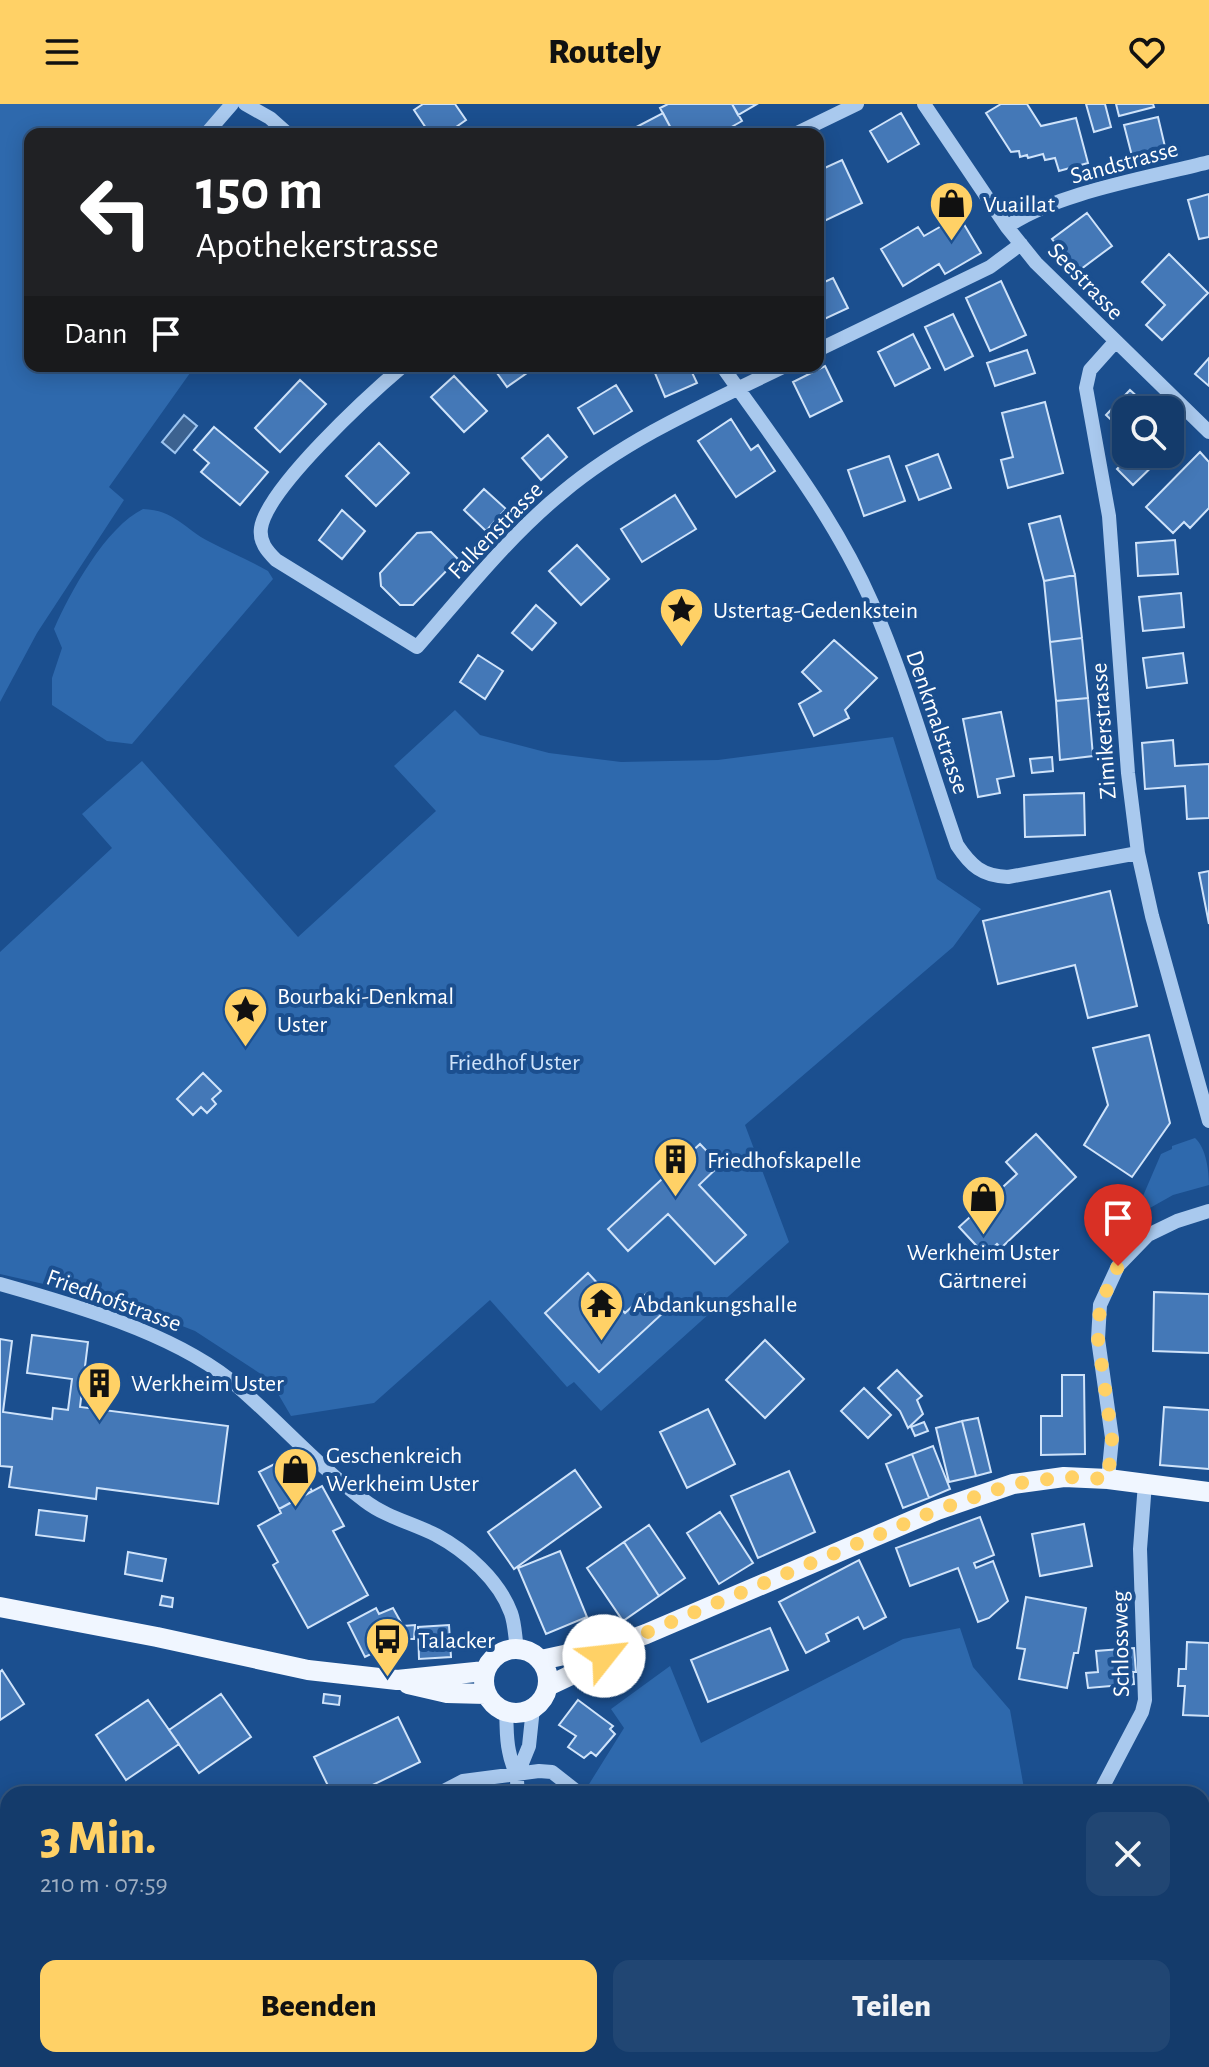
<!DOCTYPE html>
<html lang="de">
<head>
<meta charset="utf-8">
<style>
	:root { --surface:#143b6b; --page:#214673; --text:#f1f3f6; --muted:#9dadc1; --line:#33557e; --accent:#ffd166 }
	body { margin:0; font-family:"Alegreya Sans",sans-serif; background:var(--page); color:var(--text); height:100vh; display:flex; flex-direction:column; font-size:30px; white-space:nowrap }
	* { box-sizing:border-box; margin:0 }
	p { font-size:26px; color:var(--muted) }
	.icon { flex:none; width:44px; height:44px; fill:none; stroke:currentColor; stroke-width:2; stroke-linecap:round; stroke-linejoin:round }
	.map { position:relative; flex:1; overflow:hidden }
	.drawer { position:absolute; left:0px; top:1682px; width:1210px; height:282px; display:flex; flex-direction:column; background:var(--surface); border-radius:24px 24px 0 0; box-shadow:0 4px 20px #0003,0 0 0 2px var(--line) }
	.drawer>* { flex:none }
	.top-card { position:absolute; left:24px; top:24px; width:800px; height:244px; border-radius:16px; box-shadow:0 4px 20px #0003,0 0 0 2px var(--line); background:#202124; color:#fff; overflow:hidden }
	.buttons { position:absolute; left:1112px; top:292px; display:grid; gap:16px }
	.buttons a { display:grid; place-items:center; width:72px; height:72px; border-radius:16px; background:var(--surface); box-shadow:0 4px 20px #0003,0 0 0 2px var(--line); font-size:40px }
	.pin { position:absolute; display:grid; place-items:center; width:68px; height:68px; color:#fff; margin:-82px -34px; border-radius:50% 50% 50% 0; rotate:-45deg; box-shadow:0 0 8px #0007 }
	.pin .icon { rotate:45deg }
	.me { position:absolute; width:88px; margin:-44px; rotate:61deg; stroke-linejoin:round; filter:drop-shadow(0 0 6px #0008) }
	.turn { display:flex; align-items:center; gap:28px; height:168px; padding:0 40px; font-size:36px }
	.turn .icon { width:104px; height:104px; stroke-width:2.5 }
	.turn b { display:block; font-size:56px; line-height:68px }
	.then { display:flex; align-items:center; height:76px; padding:0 40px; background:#0003; gap:16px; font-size:30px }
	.round { display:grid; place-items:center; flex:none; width:84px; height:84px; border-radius:16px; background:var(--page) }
	.head { display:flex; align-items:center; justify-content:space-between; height:136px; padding:0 40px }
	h1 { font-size:48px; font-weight:800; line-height:60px; color:var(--accent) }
	.button { display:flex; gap:16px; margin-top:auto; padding:16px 40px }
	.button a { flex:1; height:92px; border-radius:16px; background:var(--accent); color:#111; font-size:32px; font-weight:800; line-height:92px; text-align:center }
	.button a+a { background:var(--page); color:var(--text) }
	header { display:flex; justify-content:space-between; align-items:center; height:104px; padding:0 40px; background:var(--accent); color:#111; font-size:36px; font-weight:800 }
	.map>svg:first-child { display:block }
	.green { fill:#2e69ad }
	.water { fill:#3c6290; stroke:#9cc4f0; stroke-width:2 }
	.building { fill:#4478b7; stroke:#cfe3fa; stroke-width:2 }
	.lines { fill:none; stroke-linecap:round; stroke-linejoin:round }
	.minor { stroke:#a9c9ee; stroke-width:14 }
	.major { stroke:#f0f6ff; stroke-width:20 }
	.route { stroke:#ffd166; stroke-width:14; stroke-dasharray:0 25.2 }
	.labels { text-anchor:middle; stroke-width:8; stroke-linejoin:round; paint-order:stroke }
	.street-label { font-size:24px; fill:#fff; stroke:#1b4f8f }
	.poi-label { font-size:24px; fill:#fff; stroke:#1b4f8f; text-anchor:start }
	.park-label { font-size:24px; fill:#cfe3fa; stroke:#1b4f8f }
</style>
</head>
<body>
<header><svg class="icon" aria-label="menu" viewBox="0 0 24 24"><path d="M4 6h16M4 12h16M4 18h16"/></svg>Routely<svg class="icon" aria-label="heart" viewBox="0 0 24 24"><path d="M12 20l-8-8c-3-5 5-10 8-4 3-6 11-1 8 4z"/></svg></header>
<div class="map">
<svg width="1209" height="1963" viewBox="0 0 1209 1963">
	<rect width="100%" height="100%" fill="#1b4f8f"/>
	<path class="green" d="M0,0H227L201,30H30V262H195L109,383L124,396L37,529L0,598Z
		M143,405C175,406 184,425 210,438C229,448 249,456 268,467L273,475L132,640L107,637L52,601V574L62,544L54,525C70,488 106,423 143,405Z
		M455,606L480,631L549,649L621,658L718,656L893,633L937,775L981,805L953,843L745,1021L789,1138L601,1307L574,1278L567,1283L490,1196L374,1299L291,1312L270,1276L195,1227L118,1197L0,1170V848L112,744L82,710L142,657L298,833L436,707L394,662Z
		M1195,1034C1206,1044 1209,1066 1209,1081L1173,1091L1141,1109L1137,1106L1161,1050L1172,1045V1042Z
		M960,1524L973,1563L1010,1606L1025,1690H593L586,1685L624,1624L611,1605L670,1562L701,1639L903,1535Z
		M1209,1856V1963H1177L1179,1956H1202V1887Z
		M664,1956H850L847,1963H663Z"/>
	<path class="water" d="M184,311L197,322L175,349L162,338Z"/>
	<path class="building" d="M423,0H455L466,16L446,30H430L414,6Z
		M668,0H732L742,17L719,30H674L660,4Z
		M732,0H757L738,11Z
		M1001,0H1027L1041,22L1076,14L1088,59L1059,67L1055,54L1045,56L1043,50L1028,54L1027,51L1020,53L1019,47L1011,48L986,9Z
		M1086,0H1105L1111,23L1094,28Z
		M1116,0H1153L1154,3L1119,12Z
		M663,9L674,30H623Z
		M901,9L919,40L888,58L870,27Z
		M1158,13L1166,47L1133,56L1124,21Z
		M842,56L862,99L818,120V67Z
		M1209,90V133L1199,135L1188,96Z
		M1087,109L1112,142L1077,168L1052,135Z
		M959,112L981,149L945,170L939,160L903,182L881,145L918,123L924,132Z
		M1169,150L1208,189L1162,236L1146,221L1165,201L1142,178Z
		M833,174L848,204L818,218V181Z
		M1001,177L1026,231L990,247L966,194Z
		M953,210L973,252L945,266L925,223Z
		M913,230L930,264L895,282L878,248Z
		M1027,246L1035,269L995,282L987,259Z
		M1209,254V282L1195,270Z
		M492,262H537L507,283Z
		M652,262H689L697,279L665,293Z
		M825,262L842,297L810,313L793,278Z
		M454,272L487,307L464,328L431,293Z
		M300,276L326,300L280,348L255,324Z
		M616,281L632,307L594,330L578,304Z
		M1130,286L1152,306H1126V330L1106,311Z
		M1045,298L1063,369L1008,384L1001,356L1013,353L1002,309Z
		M731,315L751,346L758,341L775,367L736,393L698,337Z
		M214,323L268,368L240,401L201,368L209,359L194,346Z
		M548,331L567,353L541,376L522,354Z
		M379,339L409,369L376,402L346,372Z
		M1200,348L1209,358V404L1190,424L1184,418L1173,429L1146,403Z
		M938,350L951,384L919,396L906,362Z
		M1132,350H1165L1133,381L1117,365Z
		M889,352L905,397L864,412L848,366Z
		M484,385L506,405L486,427L464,406Z
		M675,391L696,425L642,458L621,425Z
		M342,406L365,427L342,455L319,436Z
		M1060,412L1075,471L1044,477L1029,420Z
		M431,428L458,455L413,501H400L381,482L380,469L417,429Z
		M1175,436L1178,470L1138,472L1136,439Z
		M577,441L609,475L581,501L549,467Z
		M1075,471L1082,534L1050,538L1044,477Z
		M1181,489L1184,523L1143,527L1139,493Z
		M536,501L556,519L532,546L512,529Z
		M1082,534L1088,594L1056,597L1050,538Z
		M834,536L877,574L845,606L849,614L814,632L799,600L821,587L802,568Z
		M1183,549L1187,579L1147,584L1143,554Z
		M478,551L503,567L485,595L460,578Z
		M1088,594L1093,652L1060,656L1056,597Z
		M1001,608L1014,672L997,675L1000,689L978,693L963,615Z
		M1173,636L1175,662L1209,660V714L1187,715L1185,682L1145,685L1142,639Z
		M1052,653L1053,667L1032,669L1030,655Z
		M1084,689L1085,731L1025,733L1024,691Z
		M1209,767V820L1199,769Z
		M1110,787L1137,902L1088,914L1075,861L998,880L983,817Z
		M1149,931L1170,1019L1132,1073L1084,1041L1108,1001L1093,944Z
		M203,969L221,987L212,995L216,1000L207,1009L201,1003L193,1011L177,995Z
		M1036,1030L1076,1073L1001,1144L997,1140L985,1151L959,1123L1017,1070L1006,1058Z
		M700,1040L720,1061L699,1081L746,1131L715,1160L668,1110L628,1147L608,1125Z
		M588,1169L625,1209L647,1189L664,1208L599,1268L545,1209Z
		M1154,1188L1209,1190V1249L1153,1247Z
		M32,1231L88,1238L80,1303L228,1322L218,1400L97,1384L96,1395L9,1383L12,1363L0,1362V1235L12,1237L3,1308L52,1315L53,1304L68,1306L72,1275L27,1269Z
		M765,1236L804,1275L765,1314L726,1276Z
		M897,1266L922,1292L917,1296L923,1310L908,1324L900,1307L878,1284Z
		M1062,1271H1084L1085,1350L1041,1351V1312H1062Z
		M864,1284L891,1311L868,1334L841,1307Z
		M1164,1303L1209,1306V1365L1160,1361Z
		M708,1305L735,1360L687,1384L660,1328Z
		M978,1314L991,1368L976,1372L962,1317Z
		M962,1317L976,1372L949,1378L936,1324Z
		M924,1318L928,1327L915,1332L911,1323Z
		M933,1342L950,1385L929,1394L912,1350Z
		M912,1350L929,1394L903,1404L886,1360Z
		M292,1351L312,1387L279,1405L259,1368Z
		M575,1366L601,1403L514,1465L488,1428Z
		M789,1367L815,1428L758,1454L731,1392Z
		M322,1382L344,1422L333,1427L368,1491L308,1524L273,1461L278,1458L258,1422L281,1409L279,1405Z
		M39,1406L87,1412L84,1437L36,1431Z
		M720,1408L753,1459L719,1480L687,1429Z
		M980,1413L994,1451L974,1459L976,1464L993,1457L1008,1497L989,1514L978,1518L958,1464L910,1482L896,1444Z
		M1084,1420L1092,1462L1040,1472L1032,1430Z
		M649,1421L685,1474L659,1492L624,1438Z
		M624,1438L659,1492L623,1517L587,1464Z
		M560,1447L587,1513L546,1530L518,1464Z
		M128,1448L166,1455L162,1477L125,1470Z
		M859,1456L886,1513L864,1525L858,1513L826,1530L829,1537L806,1549L779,1498Z
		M162,1492L173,1494L172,1503L160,1501Z
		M1026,1493L1086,1504L1078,1549H1074L1067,1584L1019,1575L1025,1545L1017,1544Z
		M376,1504L379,1510L393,1504L403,1522L415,1521L414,1535H402L365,1553L348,1519Z
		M449,1521L451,1553L419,1555L418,1523Z
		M770,1524L788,1566L708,1598L691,1556Z
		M1187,1538L1209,1539V1612L1183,1611L1185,1582H1178L1179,1565H1186Z
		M1134,1544L1136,1568H1133L1134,1580L1088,1584L1086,1569L1098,1568L1096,1547Z
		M2,1566L24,1600L0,1616V1568Z
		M221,1590L251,1633L199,1669L169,1626Z
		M324,1590L340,1592L339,1601L323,1599Z
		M148,1596L179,1640L126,1676L96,1631Z
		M578,1596L613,1622L610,1625L615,1630L596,1652L591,1648L584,1654L568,1643L576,1632L559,1621Z
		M398,1613L420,1658L354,1690H332L314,1653Z
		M0,1848L8,1857V1892L0,1899Z
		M2,1926L8,1932V1951L0,1958V1928Z
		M151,1956H184L190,1963H142Z
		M306,1956H346L338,1963H312Z
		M612,1956H650L649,1963H611Z
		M960,1956H994L1005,1963H956Z
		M1119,1956H1129L1132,1963H1114Z"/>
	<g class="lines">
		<path class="minor" d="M245,0L270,14L288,30
			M924,0L1007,123L1036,159L1209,328
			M206,30L232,0
			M795,30L857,0
			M1007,123C1054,89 1152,73 1209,58
			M1115,238L1090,266L1086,284L1109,412L1128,669L1138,749L1152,812L1209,1017
			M818,246L990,163L1021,140
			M403,262C370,290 267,384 261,424C259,438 267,447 276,456L417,543C464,489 508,433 563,388C629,333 709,299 785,262
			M722,262C776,339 834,412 872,499C906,577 929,661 957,741C971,762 982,772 1008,773L1138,749
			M0,1180C74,1201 169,1228 229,1275C276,1314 316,1361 365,1397C386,1413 412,1419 436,1431C466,1447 499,1476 511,1509C515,1520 515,1533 517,1545
			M1108,1375L1112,1334L1098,1235L1100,1201L1118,1162L1148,1131L1177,1117L1209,1107
			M506,1608C507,1621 506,1634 509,1647C512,1665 519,1669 517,1690
			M518,1669L529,1642L533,1604
			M438,1690L463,1677L539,1667L552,1668L580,1690
			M1099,1690L1142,1608L1145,1596L1140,1445L1145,1379
			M498,1956V1963
			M1042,1956L1047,1963
			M43,1963L52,1956
			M380,1963L387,1956"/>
		<path class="major" d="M0,1503L157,1533L308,1566L397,1576L485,1567
			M484 1577a32 32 0 1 1 64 0a32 32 0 1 1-64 0Z
			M541,1556L624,1538L646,1530L937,1406L1013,1380L1064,1373L1108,1375L1209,1388
			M408,1580L447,1589L486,1590
			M548,1582L584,1565L614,1545"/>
	</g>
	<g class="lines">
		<path class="route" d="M604,1552L624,1538L937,1406L1013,1380L1064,1373L1108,1375L1112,1334L1098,1235L1100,1201L1118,1162"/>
	</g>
	<defs>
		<symbol id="shop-pin" viewBox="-11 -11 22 30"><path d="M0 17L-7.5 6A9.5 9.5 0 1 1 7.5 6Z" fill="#ffd166" stroke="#1b4f8f"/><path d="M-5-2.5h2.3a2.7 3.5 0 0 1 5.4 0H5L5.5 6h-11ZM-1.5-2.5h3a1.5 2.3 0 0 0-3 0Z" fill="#111"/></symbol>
		<symbol id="sight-pin" viewBox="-11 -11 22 30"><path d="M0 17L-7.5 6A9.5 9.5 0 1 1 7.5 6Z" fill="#ffd166" stroke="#1b4f8f"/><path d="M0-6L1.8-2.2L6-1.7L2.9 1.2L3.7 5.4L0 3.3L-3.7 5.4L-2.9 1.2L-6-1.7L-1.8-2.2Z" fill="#111"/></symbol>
		<symbol id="building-pin" viewBox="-11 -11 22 30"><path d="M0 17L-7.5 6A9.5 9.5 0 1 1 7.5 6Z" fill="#ffd166" stroke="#1b4f8f"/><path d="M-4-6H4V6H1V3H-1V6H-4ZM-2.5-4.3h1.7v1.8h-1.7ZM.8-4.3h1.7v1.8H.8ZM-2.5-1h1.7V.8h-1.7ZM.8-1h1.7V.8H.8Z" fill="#111"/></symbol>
		<symbol id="temple-pin" viewBox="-11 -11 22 30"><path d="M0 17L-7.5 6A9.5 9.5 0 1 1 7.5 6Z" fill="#ffd166" stroke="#1b4f8f"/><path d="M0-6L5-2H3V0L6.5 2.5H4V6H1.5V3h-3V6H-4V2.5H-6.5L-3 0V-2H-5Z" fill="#111"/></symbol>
		<symbol id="bus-pin" viewBox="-11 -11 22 30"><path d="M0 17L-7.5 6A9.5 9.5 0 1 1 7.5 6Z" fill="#ffd166" stroke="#1b4f8f"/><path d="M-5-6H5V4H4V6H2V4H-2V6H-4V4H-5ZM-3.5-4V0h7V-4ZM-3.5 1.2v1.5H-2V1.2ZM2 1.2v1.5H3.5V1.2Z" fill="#111"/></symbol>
	</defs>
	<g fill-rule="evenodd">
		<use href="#shop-pin" x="926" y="74" width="51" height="69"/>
		<use href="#sight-pin" x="656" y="480" width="51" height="69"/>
		<use href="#sight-pin" x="220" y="880" width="51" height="69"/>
		<use href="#building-pin" x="650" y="1030" width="51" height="69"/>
		<use href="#shop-pin" x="958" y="1068" width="51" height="69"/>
		<use href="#temple-pin" x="576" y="1174" width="51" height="69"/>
		<use href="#building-pin" x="74" y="1254" width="51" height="69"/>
		<use href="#shop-pin" x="270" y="1340" width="51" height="69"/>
		<use href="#bus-pin" x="362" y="1510" width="51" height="69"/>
	</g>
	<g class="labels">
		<g class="street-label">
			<text transform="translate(1124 58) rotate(-15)" y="8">Sandstrasse</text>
			<text transform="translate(1086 177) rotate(46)" y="8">Seestrasse</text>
			<text transform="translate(495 426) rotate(-46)" y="8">Falkenstrasse</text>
			<text transform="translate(938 618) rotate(71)" y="8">Denkmalstrasse</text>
			<text transform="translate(1103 627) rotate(-94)" y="8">Zimikerstrasse</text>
			<text transform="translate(114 1196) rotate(20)" y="8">Friedhofstrasse</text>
			<text transform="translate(1120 1540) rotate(-91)" y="8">Schlossweg</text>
		</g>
		<g class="poi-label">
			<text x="983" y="108">Vuaillat</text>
			<text x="713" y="514">Ustertag-Gedenkstein</text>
			<text x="277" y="900">Bourbaki-Denkmal<tspan x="277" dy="28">Uster</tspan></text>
			<text x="707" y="1064">Friedhofskapelle</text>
			<text x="983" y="1156" text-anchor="middle">Werkheim Uster<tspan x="983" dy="28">Gärtnerei</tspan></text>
			<text x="633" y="1208">Abdankungshalle</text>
			<text x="131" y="1287">Werkheim Uster</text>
			<text x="326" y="1359">Geschenkreich<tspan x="326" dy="28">Werkheim Uster</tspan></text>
			<text x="418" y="1544">Talacker</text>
		</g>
		<g class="park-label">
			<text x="514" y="966">Friedhof Uster</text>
		</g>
	</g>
</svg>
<div class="buttons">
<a><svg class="icon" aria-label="search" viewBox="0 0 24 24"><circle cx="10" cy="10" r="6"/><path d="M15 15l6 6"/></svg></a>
</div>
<div class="pin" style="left:1118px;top:1162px;background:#d93025"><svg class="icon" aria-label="arrive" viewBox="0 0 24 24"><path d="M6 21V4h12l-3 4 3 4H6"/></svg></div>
<svg class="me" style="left:604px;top:1552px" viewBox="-20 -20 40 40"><circle r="19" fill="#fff"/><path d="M0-13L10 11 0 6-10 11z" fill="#ffd166"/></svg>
<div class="top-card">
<div class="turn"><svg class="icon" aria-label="left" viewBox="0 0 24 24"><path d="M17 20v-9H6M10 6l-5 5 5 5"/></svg><div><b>150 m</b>Apothekerstrasse</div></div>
<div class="then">Dann<svg class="icon" aria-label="arrive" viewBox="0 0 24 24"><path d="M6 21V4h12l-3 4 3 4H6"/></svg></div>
</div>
<section class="drawer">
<div class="head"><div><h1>3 Min.</h1><p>210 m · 07:59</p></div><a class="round"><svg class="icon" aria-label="close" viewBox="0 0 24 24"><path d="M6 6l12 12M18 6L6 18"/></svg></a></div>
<div class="button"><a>Beenden</a><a>Teilen</a></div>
</section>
</div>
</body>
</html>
